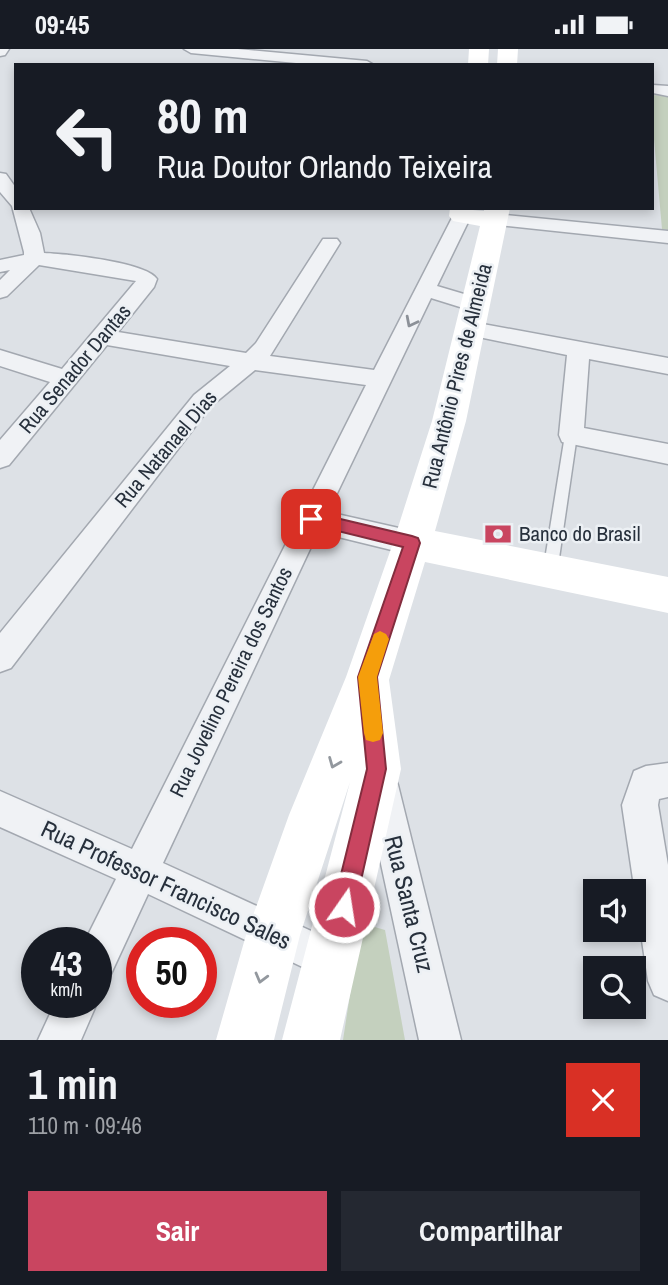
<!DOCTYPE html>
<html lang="pt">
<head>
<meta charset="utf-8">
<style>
	:root { --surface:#171b24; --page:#242831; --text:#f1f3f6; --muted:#9ea1a6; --accent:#c94560 }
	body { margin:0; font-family:"Archivo Narrow",sans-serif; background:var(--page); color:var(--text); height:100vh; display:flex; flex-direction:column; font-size:26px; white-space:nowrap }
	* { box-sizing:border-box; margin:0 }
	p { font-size:23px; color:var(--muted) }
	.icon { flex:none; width:38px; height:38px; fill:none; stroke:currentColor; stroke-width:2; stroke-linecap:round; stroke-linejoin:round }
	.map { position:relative; height:991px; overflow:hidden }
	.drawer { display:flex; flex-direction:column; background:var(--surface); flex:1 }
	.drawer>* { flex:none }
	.hud { position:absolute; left:14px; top:14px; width:640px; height:147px; border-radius:0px; box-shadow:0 4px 10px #0003; background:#171b24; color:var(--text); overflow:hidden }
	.controls { position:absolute; left:583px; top:830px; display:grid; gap:14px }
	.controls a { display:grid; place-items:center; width:63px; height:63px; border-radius:0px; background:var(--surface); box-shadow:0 4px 10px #0003; font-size:35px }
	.speed { position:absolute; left:21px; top:878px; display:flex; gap:14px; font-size:35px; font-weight:700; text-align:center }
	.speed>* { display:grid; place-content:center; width:91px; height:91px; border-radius:50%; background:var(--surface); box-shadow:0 4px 10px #0003; line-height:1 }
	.speed small { font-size:18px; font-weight:400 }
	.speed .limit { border:10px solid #d22; background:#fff; color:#111 }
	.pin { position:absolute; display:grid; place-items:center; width:60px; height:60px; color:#fff; margin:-30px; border-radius:14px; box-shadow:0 4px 10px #0006 }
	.me { position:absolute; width:77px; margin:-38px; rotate:13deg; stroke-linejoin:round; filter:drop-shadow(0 0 5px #0008) }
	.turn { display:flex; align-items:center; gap:24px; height:147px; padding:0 28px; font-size:32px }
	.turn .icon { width:91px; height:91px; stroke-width:2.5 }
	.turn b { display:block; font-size:49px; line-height:60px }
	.round { display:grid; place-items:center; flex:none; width:74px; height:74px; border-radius:0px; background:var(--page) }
	.head { display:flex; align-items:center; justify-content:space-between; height:119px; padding:0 28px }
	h1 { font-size:42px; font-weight:700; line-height:52px }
	.action { display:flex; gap:14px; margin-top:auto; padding:14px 28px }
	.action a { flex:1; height:80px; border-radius:0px; background:var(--accent); color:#fff; font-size:28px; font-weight:700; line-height:80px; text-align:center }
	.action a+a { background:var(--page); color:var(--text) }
	.status { display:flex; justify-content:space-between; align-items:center; height:49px; padding:0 35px; background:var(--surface); direction:ltr }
	.status svg { height:19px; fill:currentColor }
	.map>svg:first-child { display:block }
	.green { fill:#c4d0be }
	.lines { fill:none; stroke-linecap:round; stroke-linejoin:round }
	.service-casing { stroke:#a3a8b0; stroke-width:3 }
	.minor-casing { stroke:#a3a8b0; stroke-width:3 }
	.service { fill:#f0f2f5; fill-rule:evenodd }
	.minor { fill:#f0f2f5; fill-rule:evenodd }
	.secondary { fill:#fff; fill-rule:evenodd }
	.oneway { stroke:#8c9198 }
	.oneway2 { stroke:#93989e }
	.route { fill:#c94560; stroke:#832d3e; stroke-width:2 }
	.slow { fill:#f59e0b }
	.labels { text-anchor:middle; stroke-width:5; stroke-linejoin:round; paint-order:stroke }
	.street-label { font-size:21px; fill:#27303c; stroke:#ecf0f4 }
	.poi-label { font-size:21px; fill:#27303c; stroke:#ecf0f4; text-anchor:start }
	.near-street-label { font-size:24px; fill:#27303c; stroke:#ecf0f4 }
</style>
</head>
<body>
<div class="status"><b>09:45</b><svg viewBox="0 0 49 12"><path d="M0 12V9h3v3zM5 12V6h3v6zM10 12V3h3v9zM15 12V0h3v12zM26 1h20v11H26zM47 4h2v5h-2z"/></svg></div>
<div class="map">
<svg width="668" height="991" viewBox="0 0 668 991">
	<rect width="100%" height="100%" fill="#dde1e6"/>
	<path class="green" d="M653,46L668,47V181L662,180L653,79Z
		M361,874L385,881L405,991H343Z"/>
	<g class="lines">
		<defs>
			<path id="service" d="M571,381L577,386L557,523L555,527L550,529L545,527L543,523L565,386Z"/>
			<path id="minor" d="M0,0H9L5,6L0,7Z
				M184,0H238L367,12L374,16H317L191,4Z
				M653,36L668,37V47L653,44Z
				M0,124L6,125L16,139V159H29L40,184L44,204C66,205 146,213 157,230L154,238L118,283L246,304L256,294L323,190H337L340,194L270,307L374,321L453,167L462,161L471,167L437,237L484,251L487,256L484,261L476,263L431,249L328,463L412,482L422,486L426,494L422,502L412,506L318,483L163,814L346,898L352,912L346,926L332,932L148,845L110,927L96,933V894H84L116,830L0,778V742L132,800L366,336L255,321L210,358L11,619L0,623V584L194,346L230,317L107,296L9,416L0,419V391L50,333L0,317V301L62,320L136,232L39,216L7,247L0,249V231L10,221L0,223V211L24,206V203L12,157L0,143Z
				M496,165L668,182V194L489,175L487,171Z
				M472,273L668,309V325L589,310L584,379L668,395V415L562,393L559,386L567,306L464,285L461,280L464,275Z
				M668,714V748L659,750L658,756L668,816V952L654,946L648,932L622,756L634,722L646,717Z
				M381,719L393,724L398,736L461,991H419L364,736L369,724Z
				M96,951L97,954L81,991H38L55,954H96Z"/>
		</defs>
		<use href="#service" class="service-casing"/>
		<use href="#minor" class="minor-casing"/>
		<use href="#service" class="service"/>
		<use href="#minor" class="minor"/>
		<path class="secondary" d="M469,0H489L488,16H468Z
			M498,0H518L517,16H497Z
			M450,159L484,162V159H510L466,372L435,482L668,528V564L425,513L389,631L401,720L340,991H282L350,733L300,886L274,991H216L246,886L289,766L346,628L393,494L432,372L480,177L453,172L449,167Z"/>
	</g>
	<defs><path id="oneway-chevron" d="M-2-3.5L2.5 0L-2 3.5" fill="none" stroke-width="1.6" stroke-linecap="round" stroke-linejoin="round" transform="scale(1.75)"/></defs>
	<use class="oneway" href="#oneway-chevron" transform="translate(411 273) rotate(117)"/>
	<g class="oneway2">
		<use href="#oneway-chevron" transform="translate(334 714) rotate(112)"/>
		<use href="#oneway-chevron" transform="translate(261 929) rotate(105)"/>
	</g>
	<path class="route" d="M311,463L412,487L418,489L420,494L377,628L386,720L355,858L352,865L344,869L337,865L333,858L367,720L358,628L403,498L305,474L303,470L305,465Z"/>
	<path class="slow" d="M380,582L386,585L389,590L377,628L383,684L380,691L373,693L366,691L364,684L358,628L374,585Z"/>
	<defs>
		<symbol id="bank-bare" viewBox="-9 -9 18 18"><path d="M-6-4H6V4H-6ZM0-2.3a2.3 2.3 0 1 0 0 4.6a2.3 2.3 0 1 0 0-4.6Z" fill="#c94560" stroke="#ecf0f4" stroke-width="2.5" paint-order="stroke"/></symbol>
	</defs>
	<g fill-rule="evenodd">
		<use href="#bank-bare" x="479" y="466" width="38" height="38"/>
	</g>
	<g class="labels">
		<g class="street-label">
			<text transform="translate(75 320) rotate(-50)" y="7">Rua Senador Dantas</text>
			<text transform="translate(457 327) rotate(-76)" y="7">Rua Antônio Pires de Almeida</text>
			<text transform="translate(166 400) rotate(-50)" y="7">Rua Natanael Dias</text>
			<text transform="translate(231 633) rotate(-64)" y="7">Rua Jovelino Pereira dos Santos</text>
		</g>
		<g class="poi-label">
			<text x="519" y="492">Banco do Brasil</text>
		</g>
		<g class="near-street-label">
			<text transform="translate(166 836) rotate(25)" y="8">Rua Professor Francisco Sales</text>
			<text transform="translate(409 855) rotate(76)" y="8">Rua Santa Cruz</text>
		</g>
	</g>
</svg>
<div class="controls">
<a><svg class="icon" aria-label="sound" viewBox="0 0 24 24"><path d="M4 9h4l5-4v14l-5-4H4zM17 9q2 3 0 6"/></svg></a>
<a><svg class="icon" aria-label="search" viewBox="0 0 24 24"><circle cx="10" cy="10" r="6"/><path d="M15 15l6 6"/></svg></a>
</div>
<div class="speed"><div>43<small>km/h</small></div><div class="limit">50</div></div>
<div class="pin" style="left:311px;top:470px;background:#d93025"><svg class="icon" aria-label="arrive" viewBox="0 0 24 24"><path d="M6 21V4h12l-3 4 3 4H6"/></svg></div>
<svg class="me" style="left:344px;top:858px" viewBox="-20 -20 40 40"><circle r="17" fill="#c94560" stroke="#fff" stroke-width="3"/><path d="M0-11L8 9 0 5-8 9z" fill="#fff"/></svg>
<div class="hud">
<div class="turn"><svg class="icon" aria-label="left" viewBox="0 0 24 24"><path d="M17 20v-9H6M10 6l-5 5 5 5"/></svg><div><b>80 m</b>Rua Doutor Orlando Teixeira</div></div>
</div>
</div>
<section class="drawer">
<div class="head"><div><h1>1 min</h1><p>110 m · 09:46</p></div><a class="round" style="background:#d93025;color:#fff"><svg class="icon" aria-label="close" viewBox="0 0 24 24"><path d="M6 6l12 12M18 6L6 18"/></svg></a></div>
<div class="action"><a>Sair</a><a>Compartilhar</a></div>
</section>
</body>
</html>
